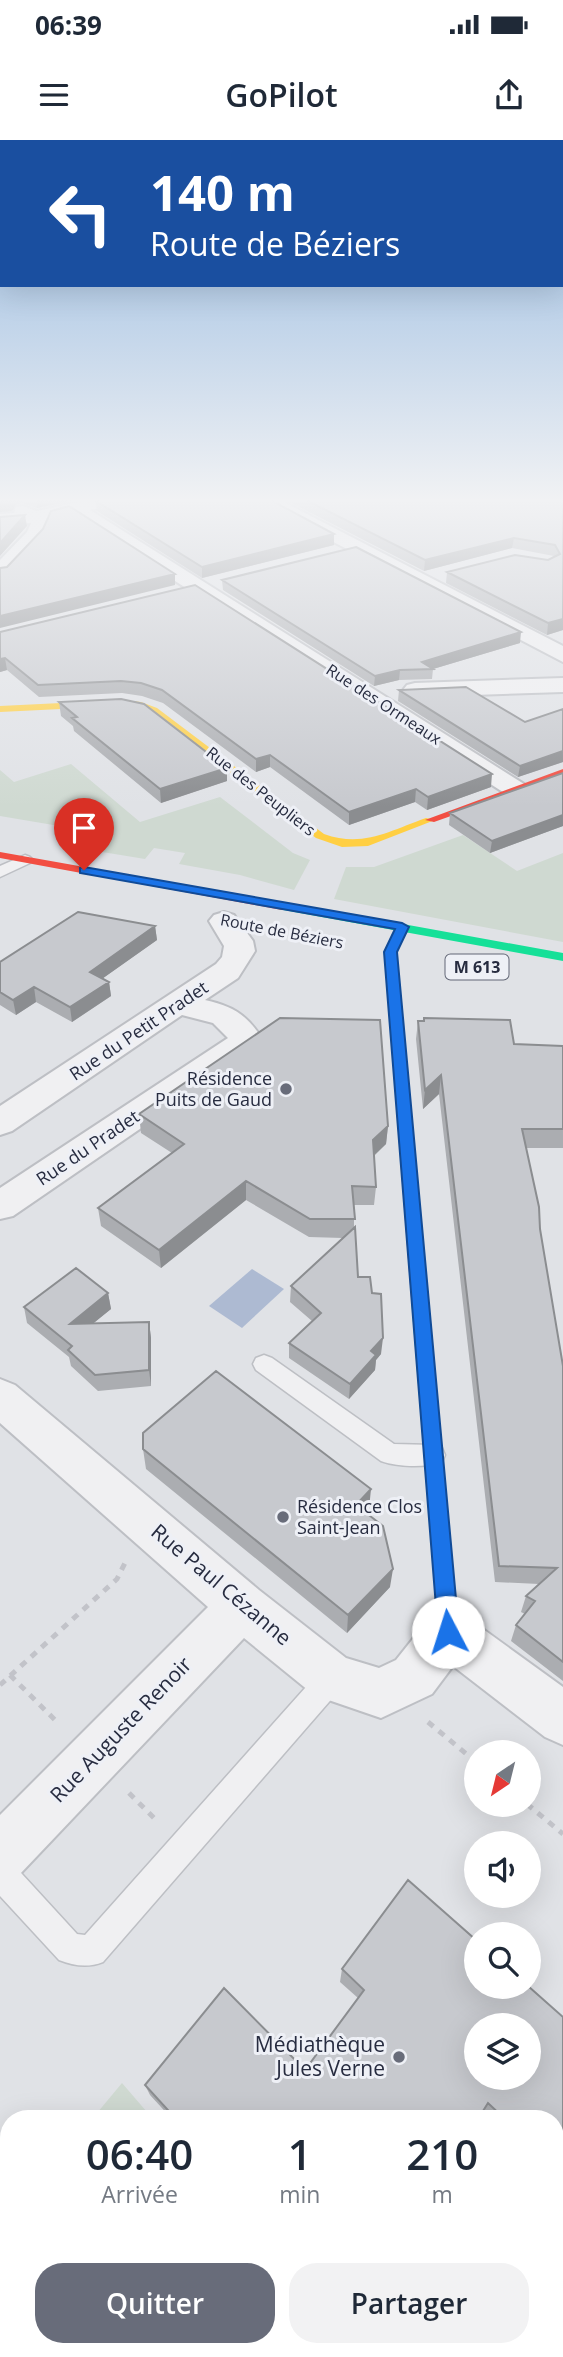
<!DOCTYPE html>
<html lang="fr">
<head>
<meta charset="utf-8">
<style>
	:root { --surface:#fff; --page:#f2f2f3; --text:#1f2937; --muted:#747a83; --accent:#686c7a }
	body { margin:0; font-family:"Open Sans",sans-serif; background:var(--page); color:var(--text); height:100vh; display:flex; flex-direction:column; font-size:26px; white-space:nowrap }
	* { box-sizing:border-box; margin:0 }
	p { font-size:23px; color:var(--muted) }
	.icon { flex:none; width:38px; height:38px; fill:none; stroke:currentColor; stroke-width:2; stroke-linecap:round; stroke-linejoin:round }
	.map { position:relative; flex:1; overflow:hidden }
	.panel { position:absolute; left:0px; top:1970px; width:564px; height:247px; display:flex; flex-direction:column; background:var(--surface); border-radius:28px 28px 0 0; box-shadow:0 7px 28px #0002 }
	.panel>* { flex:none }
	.hud { position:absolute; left:0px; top:0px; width:564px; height:147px; box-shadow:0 7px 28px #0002; background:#1a4fa0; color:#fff; overflow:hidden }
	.needle { width:46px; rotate:215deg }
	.fabs { position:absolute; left:464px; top:1600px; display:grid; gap:14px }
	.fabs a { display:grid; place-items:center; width:77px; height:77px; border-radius:50%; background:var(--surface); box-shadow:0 7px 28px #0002; font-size:35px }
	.pin { position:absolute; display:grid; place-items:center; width:60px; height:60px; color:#fff; margin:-72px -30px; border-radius:50% 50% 50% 0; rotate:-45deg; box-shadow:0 0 7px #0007 }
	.pin .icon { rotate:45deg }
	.me { position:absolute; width:77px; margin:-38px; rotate:355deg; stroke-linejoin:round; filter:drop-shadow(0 0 5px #0008) }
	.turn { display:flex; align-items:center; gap:24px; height:147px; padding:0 35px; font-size:32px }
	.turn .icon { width:91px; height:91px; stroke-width:2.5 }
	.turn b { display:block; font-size:49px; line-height:60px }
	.eta { display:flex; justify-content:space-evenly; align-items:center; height:119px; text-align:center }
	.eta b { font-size:42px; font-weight:600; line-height:49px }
	.action { display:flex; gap:14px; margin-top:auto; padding:14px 35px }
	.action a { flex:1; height:80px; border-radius:28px; background:var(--accent); color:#fff; font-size:28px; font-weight:600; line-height:80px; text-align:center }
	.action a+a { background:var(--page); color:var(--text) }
	.status { display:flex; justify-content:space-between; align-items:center; height:49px; padding:0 35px; background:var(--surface); direction:ltr }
	.status svg { height:19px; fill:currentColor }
	header { display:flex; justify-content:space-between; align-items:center; height:91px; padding:0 35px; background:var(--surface); font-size:32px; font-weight:600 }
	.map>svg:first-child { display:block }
	.green { fill:#cfd9d1 }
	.water { fill:#adbad2 }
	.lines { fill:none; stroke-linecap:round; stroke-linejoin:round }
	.lane-casing { stroke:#bdbfc4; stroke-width:3 }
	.street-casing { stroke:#bdbfc4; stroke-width:4 }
	.path { stroke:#c2c3c9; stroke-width:5; stroke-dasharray:7 7; stroke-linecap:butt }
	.lane { fill:#f0f0f2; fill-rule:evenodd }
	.street { fill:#f0f0f2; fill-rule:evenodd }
	.fast { fill:#16e098; fill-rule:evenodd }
	.slow { fill:#ffcf43; fill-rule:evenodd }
	.jam { fill:#f24e42; fill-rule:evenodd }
	.wall { fill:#abadb1 }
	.shaded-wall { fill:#8b8d90 }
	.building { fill:#c7c9ce; stroke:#8b8d90; stroke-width:2; fill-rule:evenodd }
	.route { fill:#1a73e8; stroke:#114b97; stroke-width:2 }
	.poi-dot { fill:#686c7a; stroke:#eef0f6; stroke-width:2.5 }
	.labels { text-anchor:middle; stroke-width:6; stroke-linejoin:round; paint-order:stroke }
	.far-street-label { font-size:16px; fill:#272c40; stroke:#eef0f6 }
	.shield { fill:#eef0f6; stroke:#636777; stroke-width:2 }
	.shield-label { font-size:16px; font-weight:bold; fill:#272c40 }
	.street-label { font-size:18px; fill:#272c40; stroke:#eef0f6 }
	.poi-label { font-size:18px; fill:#272c40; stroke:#eef0f6; text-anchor:end }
	.near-street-label { font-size:21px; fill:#272c40; stroke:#eef0f6 }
	.near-poi-label { font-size:21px; fill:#272c40; stroke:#eef0f6; text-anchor:end }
</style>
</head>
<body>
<div class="status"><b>06:39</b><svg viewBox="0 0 49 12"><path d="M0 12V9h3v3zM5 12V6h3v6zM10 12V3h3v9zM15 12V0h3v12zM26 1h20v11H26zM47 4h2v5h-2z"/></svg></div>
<header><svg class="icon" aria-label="menu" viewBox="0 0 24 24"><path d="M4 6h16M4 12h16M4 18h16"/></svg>GoPilot<svg class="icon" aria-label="share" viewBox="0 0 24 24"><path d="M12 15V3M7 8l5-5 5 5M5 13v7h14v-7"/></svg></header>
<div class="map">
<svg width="563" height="2217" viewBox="0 0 563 2217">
	<rect width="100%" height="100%" fill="#e0e2e6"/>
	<path class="green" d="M71,624L140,682L220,657L293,713L310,720L294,750L240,735L179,724L185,713L154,708L145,719L84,709L78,692L71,688L0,676V630L14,642Z
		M463,695L517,731L563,713V802L334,759L346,727H374Z
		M122,1943L153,1979H92Z
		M9,2080V2208H352L359,2217H0V2091Z"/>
	<path class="water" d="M252,1129L284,1149L242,1188L209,1166Z"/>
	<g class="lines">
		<defs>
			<path id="lane" d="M25,715L30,717L33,720L30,723L0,737V726Z
				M264,1215L272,1218L394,1304L433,1305L442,1308L445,1315L442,1322C425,1328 398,1327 381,1321L256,1230L253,1224L256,1218Z
				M332,1525L342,1529L346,1538L342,1547L103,1822C88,1828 74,1826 59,1820L0,1756V1718L11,1722L77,1794L85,1795L322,1529Z"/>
			<path id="street" d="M101,357H134L131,361L90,370L524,644L528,649L524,654L515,657L506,654L71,374L50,379L42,398L7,436L0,438V420L27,392L31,383L0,386V374L14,373L16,367L22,366L37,371Z
				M252,357H274L563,506V522L255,361Z
				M563,538V552L415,557L407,555L403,550L407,545L415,543Z
				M224,772L234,775L253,801L255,811L238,838L205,860C232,866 246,874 261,897L252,912L13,1076L0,1079V1048L228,898L213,883L182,875L12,991L0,995V966L216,824L222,817L224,806L209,781L214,775Z
				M0,1239L15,1245L259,1450L346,1518L379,1528L396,1520L431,1476L448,1469L465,1476L563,1547V1605L545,1597L453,1526L432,1554L381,1578L314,1555L244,1498L20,1734L0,1742V1675L208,1467L0,1283Z"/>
		</defs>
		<use href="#lane" class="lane-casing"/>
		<use href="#street" class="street-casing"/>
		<path class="path" d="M10,1535L58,1583
			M0,1545L117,1439L125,1423
			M428,1582L476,1622
			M129,1653L155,1679
			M527,1664L563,1694"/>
		<use href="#lane" class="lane"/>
		<use href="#street" class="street"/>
		<path class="fast" d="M282,762L563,813V821L278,769V763Z
			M419,1152L425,1154L427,1158L458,1492L455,1499L448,1502L441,1499L438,1492L411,1158L413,1154Z"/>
		<path class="slow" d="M122,560L141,562L157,568L324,694C363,708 389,691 426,678L435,680L368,706L342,707L316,698L151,572L122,566L0,572V566Z"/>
		<path class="jam" d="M563,629V636L434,682L425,680Z
			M0,712L282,762L288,766L282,770L0,718Z
			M390,808L396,812L427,1158L425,1162H413L411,1158L384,812Z"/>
	</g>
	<path class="wall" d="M0,357H89L37,368L22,363L16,364L12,371L0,372Z
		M280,357H563V490L547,495L446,443L447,432L548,420L554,416L512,408L424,431Z
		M96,361L334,394V405L202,438L97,371Z
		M222,440L520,503L433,529L432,539L399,540L374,546L223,450Z
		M0,492L491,647L427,670L415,662L349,685L270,627L256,632L163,563L142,556L122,553L39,557L7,530L0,532Z
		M399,550L525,582L563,569V622L518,637L398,561Z
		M59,562L227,641L161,663L74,591L73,586L61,576Z
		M563,633V686L490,713L449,685L450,673Z
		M155,786L157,800L103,838L109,842L111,856L72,882L36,862L16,875L0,865V822Z
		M418,881L514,904L563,906V1008H526L563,1226V1541L511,1501L516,1485L525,1474L521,1472L526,1456L539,1444L495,1442L439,954L423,969L416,899Z
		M139,974L388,986L386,1004L374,1016L376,1047L374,1065H354V1087L358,1137L381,1214L376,1220L375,1230L349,1259L289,1218V1203L312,1181L290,1162L291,1146L343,1098L309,1097L246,1060L161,1128L101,1086L98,1068L172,1013L141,993Z
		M108,1153L111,1169L93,1183L149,1182L151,1198V1246L98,1251L71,1226L69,1217L27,1183L24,1167Z
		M143,1309L369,1369L365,1372L390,1447L347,1493L146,1329Z
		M342,1829L563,1877V2051L555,2043V1979H489L482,1973L478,1979H172L150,1955L145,1945L305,1930L358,1858L340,1842Z
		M379,2208H555L563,2217H387Z"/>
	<path class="shaded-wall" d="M12,357H21L22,363L16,364L12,371L0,372V361Z
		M40,357H89L37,368L36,358Z
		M25,375L27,386L0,416V403Z
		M334,394V405L202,438V427Z
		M514,398L512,408L424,431L425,420Z
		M175,434V445L0,488V476Z
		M563,479V490L547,495L548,483Z
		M521,492L520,503L433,529L422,522Z
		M5,518L7,530L0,532V519Z
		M400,530L399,540L374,546L375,536Z
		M563,611V622L518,637L520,626Z
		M270,615V627L256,632V619Z
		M227,628V641L161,663L160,649Z
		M492,634L491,647L427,670L428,657Z
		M416,649L415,662L349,685V672Z
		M563,675V686L490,713L492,701Z
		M155,786L157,800L92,846L90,832Z
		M109,842L111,856L72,882L70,867Z
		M34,847L36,862L16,875L13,860Z
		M441,935L439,954L423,969L425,950Z
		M388,986L386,1004L371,1018L373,1000Z
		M246,1041V1060L161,1128L159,1110Z
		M108,1153L111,1169L73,1200L70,1184Z
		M149,1182L151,1198V1246L149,1230Z
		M383,1198L381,1214L376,1220L375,1230L349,1259L350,1244L371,1211Z
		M371,1349L369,1369L354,1384L356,1365Z
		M393,1429L390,1447L347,1493L348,1475Z"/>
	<path class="building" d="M0,357H12L11,360L0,361Z
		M113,357H265L334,394L202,427L96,361Z
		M300,357H563V479L548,483L447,432L515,415L548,420L560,414L555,405L514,398L425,420Z
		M69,366L175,434L0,476V428L7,427L43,389L51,371Z
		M25,375L0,403V377Z
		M356,407L521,492L422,522L433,529L400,530L375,536L222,440Z
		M195,445L492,634L428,657L416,649L349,672L270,615L256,619L162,550L141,543L121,541L38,545L5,518L0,519V492Z
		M466,547L525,582L563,569V611L520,626L399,550Z
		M121,559L144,564L227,628L160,649L72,578L77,577L59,562Z
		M563,633V675L492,701L450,673Z
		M78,772L155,786L90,832L109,842L70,867L34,847L13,860L0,852V822Z
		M280,878L380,880L388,986L373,1000L376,1047L352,1046L355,1079H310L246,1041L159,1110L98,1068L184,1004L139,974Z
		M424,878L510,880L514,904L563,906V989H522L539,1067L540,1089L563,1226V1522L516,1485L535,1461L526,1456L557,1428L499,1426L441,935L425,950L418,881H424Z
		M355,1087L358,1137H370L372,1153L381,1154L383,1198L371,1211L376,1215L350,1244L289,1203L321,1173L291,1146Z
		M76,1128L108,1153L70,1184L149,1182V1230L95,1235L68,1210L72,1206L24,1167Z
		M216,1231L371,1349L356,1365L383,1386L393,1429L348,1475L143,1309V1293Z
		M408,1740L476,1800V1846H528L563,1877V2035L555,2027V1979H505L488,1963L478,1979H176L145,1945L224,1848L305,1930L364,1850L342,1829ZM476,1885H528V1937H476Z
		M555,2164L563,2172V2217H391L384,2208H555Z"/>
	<linearGradient id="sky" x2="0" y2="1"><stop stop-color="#90b6df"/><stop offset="0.54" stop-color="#f1f2f4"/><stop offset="1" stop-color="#f1f2f4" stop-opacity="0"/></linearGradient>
	<rect width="563" height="667" fill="url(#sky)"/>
	<path class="route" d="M84,727L402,783L409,787L397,812L459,1492L456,1499L448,1501L441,1499L438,1492L384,812L395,789L80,733V728Z"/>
	<g class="poi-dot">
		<circle cx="286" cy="949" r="7"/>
		<circle cx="283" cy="1377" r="7"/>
		<circle cx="399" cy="1917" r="7"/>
	</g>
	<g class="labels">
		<g class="far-street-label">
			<text transform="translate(384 564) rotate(33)" y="6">Rue des Ormeaux</text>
			<text transform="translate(261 651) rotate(38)" y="6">Rue des Peupliers</text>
			<text transform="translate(282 791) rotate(11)" y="6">Route de Béziers</text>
		</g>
		<rect class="shield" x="445.5" y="814.5" width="63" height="25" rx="5"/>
		<g class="shield-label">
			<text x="477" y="833">M 613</text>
		</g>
		<g class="street-label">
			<text transform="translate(139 891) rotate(-34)" y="6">Rue du Petit Pradet</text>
			<text transform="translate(88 1008) rotate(-34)" y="6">Rue du Pradet</text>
		</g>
		<g class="poi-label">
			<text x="272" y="945">Résidence<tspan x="272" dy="21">Puits de Gaud</tspan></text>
			<text x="297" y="1373" text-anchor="start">Résidence Clos<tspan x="297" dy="21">Saint-Jean</tspan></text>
		</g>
		<g class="near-street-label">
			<text transform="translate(221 1445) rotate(40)" y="7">Rue Paul Cézanne</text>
			<text transform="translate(121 1590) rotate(-46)" y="7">Rue Auguste Renoir</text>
		</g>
		<g class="near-poi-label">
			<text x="385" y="1912">Médiathèque<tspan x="385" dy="24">Jules Verne</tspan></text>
		</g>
	</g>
</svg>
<div class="fabs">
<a><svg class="needle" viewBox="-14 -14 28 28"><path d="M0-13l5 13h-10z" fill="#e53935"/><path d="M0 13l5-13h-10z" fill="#747a83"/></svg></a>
<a><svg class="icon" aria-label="sound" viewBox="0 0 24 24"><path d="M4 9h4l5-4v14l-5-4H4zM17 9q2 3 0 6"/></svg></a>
<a><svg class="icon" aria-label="search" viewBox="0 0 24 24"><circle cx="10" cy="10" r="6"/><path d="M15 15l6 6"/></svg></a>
<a><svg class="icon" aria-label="layers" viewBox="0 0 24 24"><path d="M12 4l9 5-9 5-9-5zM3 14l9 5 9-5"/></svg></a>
</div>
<div class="pin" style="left:84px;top:730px;background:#d93025"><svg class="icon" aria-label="arrive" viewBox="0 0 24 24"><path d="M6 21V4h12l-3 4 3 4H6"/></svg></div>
<svg class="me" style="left:448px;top:1492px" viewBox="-20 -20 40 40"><circle r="19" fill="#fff"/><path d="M0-13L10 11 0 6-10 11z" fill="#1a73e8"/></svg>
<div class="hud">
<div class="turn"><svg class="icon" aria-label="left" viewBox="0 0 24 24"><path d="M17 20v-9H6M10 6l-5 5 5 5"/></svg><div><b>140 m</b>Route de Béziers</div></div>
</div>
<section class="panel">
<div class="eta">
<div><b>06:40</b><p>Arrivée</p></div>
<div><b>1</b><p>min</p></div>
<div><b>210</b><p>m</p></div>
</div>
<div class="action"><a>Quitter</a><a>Partager</a></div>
</section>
</div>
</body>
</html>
